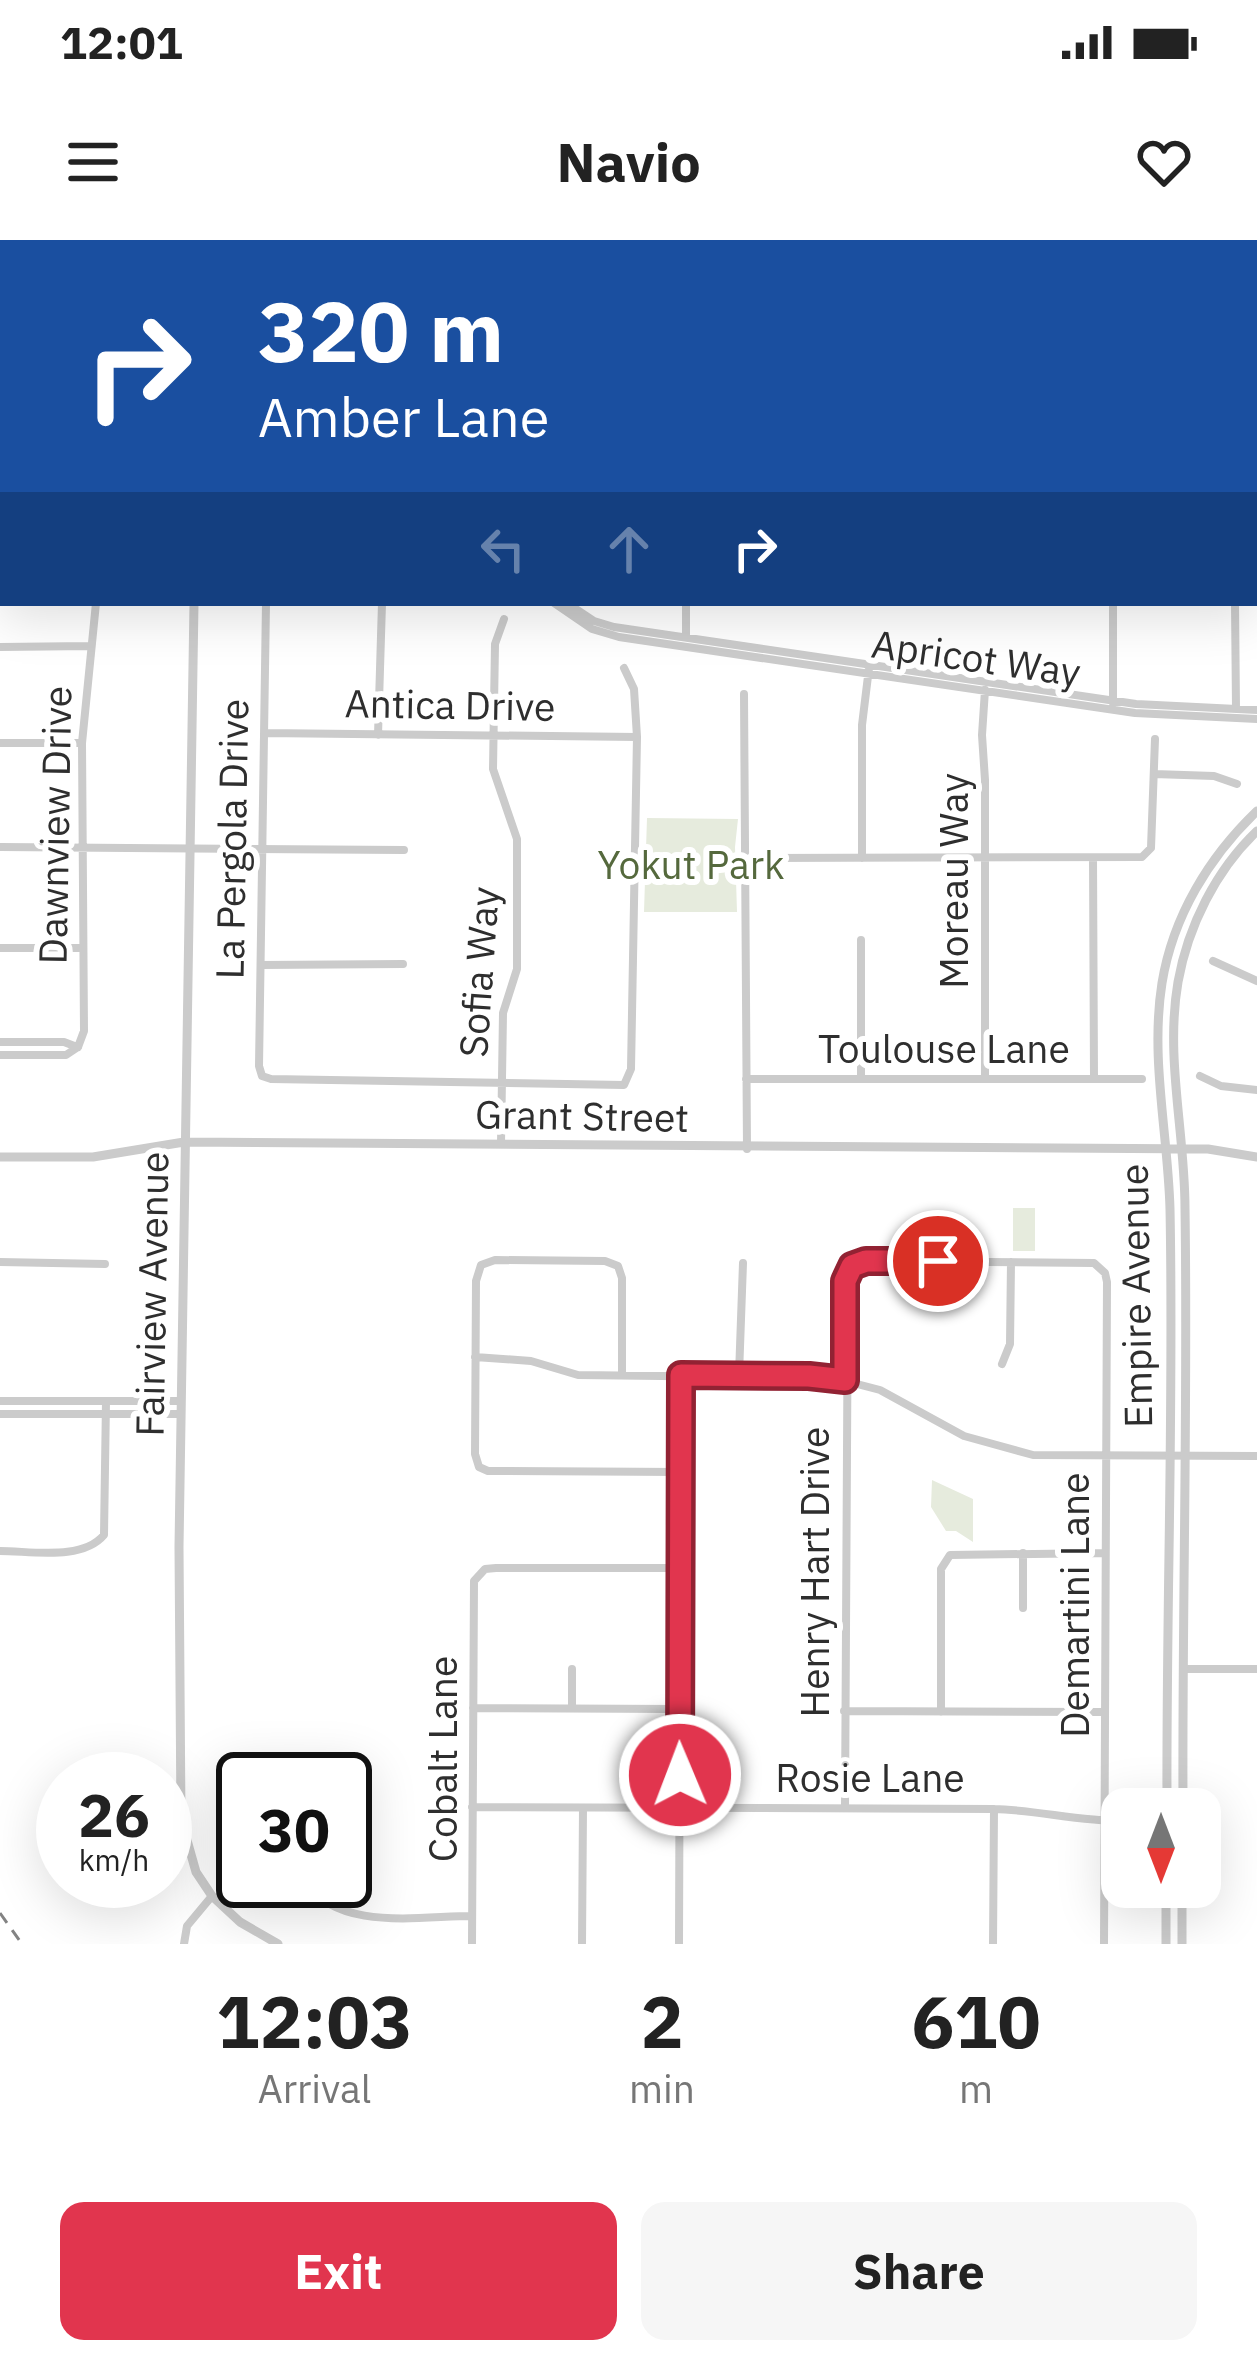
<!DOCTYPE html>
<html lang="en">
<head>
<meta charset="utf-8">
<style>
	:root { --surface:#fff; --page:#f6f6f6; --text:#222; --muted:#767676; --accent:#e1354e }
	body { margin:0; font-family:"IBM Plex Sans",sans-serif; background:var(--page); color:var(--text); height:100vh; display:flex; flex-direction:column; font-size:45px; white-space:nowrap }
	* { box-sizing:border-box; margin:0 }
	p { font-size:39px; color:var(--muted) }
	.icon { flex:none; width:66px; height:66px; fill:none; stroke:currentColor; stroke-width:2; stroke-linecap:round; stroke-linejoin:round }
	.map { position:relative; height:1704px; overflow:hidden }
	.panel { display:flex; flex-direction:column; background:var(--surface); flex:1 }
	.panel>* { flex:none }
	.guide { position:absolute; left:0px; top:0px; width:1257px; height:366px; box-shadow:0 12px 48px #0002; background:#1a4fa0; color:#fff; overflow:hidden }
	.needle { width:78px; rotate:180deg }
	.buttons { position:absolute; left:1101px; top:1548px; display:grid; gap:24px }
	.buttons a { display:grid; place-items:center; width:120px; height:120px; border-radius:24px; background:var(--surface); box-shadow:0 12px 48px #0002; font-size:60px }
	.speed { position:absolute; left:36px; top:1512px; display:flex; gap:24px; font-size:60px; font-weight:700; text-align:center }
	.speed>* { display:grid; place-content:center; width:156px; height:156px; border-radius:50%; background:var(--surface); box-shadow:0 12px 48px #0002; line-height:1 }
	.speed small { font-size:30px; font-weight:400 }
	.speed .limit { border:6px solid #111; border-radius:18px; background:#fff; color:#111 }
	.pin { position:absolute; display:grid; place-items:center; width:102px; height:102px; color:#fff; margin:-51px; border:6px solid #fff; border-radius:50%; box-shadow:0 3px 12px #0007 }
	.me { position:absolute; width:132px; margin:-66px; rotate:359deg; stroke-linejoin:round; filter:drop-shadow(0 0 9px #0008) }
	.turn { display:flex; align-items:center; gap:42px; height:252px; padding:0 60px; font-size:54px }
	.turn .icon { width:156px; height:156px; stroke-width:2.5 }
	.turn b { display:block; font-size:84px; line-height:102px }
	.lanes { display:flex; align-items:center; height:114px; padding:0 60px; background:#0003; justify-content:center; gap:60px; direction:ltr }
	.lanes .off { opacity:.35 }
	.eta { display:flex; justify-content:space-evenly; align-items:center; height:204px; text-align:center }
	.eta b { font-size:72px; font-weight:800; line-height:84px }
	.action { display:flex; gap:24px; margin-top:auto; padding:24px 60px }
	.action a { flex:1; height:138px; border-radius:24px; background:var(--accent); color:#fff; font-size:48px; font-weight:800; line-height:138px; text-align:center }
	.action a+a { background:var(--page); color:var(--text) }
	.status { display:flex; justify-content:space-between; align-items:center; height:84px; padding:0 60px; background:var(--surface); direction:ltr }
	.status svg { height:33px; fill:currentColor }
	header { display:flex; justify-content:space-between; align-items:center; height:156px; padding:0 60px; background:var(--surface); font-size:54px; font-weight:800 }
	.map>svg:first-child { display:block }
	.green { fill:#e6ebdd }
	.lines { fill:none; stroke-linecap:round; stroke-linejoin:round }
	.stream { stroke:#c9e0eb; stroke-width:3 }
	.minor { stroke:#cbcbcb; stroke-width:8 }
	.tertiary { stroke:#cbcbcb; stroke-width:9 }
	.rail { stroke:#838383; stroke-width:3; stroke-dasharray:12 9; stroke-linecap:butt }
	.route-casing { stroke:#922233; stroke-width:30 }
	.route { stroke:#e1354e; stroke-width:21 }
	.labels { text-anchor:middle; stroke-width:12; stroke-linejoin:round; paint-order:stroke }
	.street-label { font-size:39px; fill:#2e2e2e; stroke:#fff }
	.park-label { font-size:39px; fill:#55693d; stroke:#fff }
</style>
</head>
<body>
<div class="status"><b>12:01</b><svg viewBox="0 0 49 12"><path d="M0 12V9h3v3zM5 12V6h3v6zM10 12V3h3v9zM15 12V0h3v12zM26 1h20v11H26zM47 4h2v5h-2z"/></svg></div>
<header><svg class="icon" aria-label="menu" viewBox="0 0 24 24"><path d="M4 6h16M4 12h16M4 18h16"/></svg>Navio<svg class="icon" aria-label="heart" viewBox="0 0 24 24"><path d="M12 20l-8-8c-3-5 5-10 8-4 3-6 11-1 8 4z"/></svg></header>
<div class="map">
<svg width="1257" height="1704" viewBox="0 0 1257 1704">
	<rect width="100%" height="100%" fill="#fff"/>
	<path class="green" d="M647,578L738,579L735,607L737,672H644Z
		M1013,968H1035V1011H1013Z
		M932,1240L973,1259V1302L956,1291H946L931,1267Z"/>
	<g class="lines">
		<path class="stream" d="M1184,0L1189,3
			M1254,27L1257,28"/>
		<path class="minor" d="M83,0V3
			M470,0V3
			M586,0V3
			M875,0V3
			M683,3V0
			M779,3V0
			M0,22H3
			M1254,66L1257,67
			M0,208H3
			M0,222H3
			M1254,330H1257
			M266,363L259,826L262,836L271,839L624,845L631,829L637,497L634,449L624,428
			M554,363L592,389L619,397L1135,473L1257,479
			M567,363L594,381L614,387L1136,464L1257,470
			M1235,363L1236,469
			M686,397V363
			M0,407L90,406
			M744,454L747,909
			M1113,463V363
			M264,493L637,497
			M378,495L382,363
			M0,503H82
			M1154,534L1214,536L1237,544
			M0,607L404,610
			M745,618L1142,617L1151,608L1155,499
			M862,618V485L869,428
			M1093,618L1094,839
			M861,700V839
			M0,708H81
			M1213,721L1257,741
			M261,725L403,724
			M0,802H64L77,807
			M78,807L84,791L82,503L96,363
			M0,815H66L78,807
			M1200,836L1221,846L1257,850
			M746,839H1142
			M985,839V540L982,495L985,450
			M501,904L503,773L517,729V599L493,529L495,404L504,379
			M0,1022L105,1024
			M475,1117L531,1121L578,1135L834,1138L880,1150L964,1196L1033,1215L1257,1216
			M1002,1124L1010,1104L1011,1022
			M622,1135V1038L618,1026L605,1021L495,1020L481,1025L476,1041L475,1214L479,1227L488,1231L680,1232
			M739,1135L743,1023
			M0,1161H181
			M0,1174H181
			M0,1311C32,1311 82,1321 104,1295L106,1161
			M1023,1313V1368
			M1183,1429H1257
			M473,1468L678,1469
			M572,1468V1429
			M844,1471L1104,1472
			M941,1472V1329L950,1315L1105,1313
			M472,1567L994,1569C1037,1570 1078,1581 1122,1581
			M845,1568L848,1032L852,1026L866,1021L1094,1023L1105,1033L1107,1042L1104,1704
			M305,1641C338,1692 420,1676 472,1676
			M184,1704L187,1686L212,1656
			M472,1704L474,1341L485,1329L496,1328H679
			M582,1704L583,1568
			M679,1704L681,1136
			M993,1704L994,1569"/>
		<path class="tertiary" d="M202,3L203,0
			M194,363L179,1307L181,1579L196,1632L212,1656L240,1682L278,1704
			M0,917H93L184,902L1208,909L1257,917
			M1167,1569C1166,1369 1174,1169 1170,969C1168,894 1150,818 1162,743C1173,676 1209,617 1257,571
			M1183,1569C1182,1369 1188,1169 1185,968C1185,893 1165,817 1178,742C1188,686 1216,630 1257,591
			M1166,1704V1647
			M1182,1704V1647"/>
		<path class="rail" d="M0,1673L22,1704"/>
	</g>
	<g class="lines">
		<defs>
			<path id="route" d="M680,1535L681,1135L809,1136L845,1140V1041L852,1026L866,1021H938"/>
		</defs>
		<use href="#route" class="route-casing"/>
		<use href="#route" class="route"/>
	</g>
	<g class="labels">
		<g class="street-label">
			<text transform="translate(976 418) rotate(8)" y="14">Apricot Way</text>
			<text transform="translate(450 465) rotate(1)" y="14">Antica Drive</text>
			<text transform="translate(55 585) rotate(-89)" y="14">Dawnview Drive</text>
			<text transform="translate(232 599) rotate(-89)" y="14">La Pergola Drive</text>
			<text transform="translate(954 641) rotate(-90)" y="14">Moreau Way</text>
			<text transform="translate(479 732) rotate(-86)" y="14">Sofia Way</text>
			<text x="944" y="823">Toulouse Lane</text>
			<text transform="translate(582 876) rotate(1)" y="14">Grant Street</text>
			<text transform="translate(152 1054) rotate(-89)" y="14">Fairview Avenue</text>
			<text transform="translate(1136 1056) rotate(-91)" y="14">Empire Avenue</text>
			<text transform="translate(815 1332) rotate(-90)" y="14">Henry Hart Drive</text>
			<text transform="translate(1075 1365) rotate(-90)" y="14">Demartini Lane</text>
			<text transform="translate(443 1519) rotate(-90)" y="14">Cobalt Lane</text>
			<text x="870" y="1552">Rosie Lane</text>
		</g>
		<g class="park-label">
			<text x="691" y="639">Yokut Park</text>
		</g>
	</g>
</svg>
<div class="buttons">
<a><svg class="needle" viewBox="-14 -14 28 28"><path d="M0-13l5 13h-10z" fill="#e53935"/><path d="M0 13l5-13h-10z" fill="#767676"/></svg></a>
</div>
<div class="speed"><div>26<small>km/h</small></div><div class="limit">30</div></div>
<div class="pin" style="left:938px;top:1021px;background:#d93025"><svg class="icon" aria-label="arrive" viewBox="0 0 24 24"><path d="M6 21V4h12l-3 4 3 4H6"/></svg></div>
<svg class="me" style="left:680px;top:1535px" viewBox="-20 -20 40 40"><circle r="17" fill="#e1354e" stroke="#fff" stroke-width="3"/><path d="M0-11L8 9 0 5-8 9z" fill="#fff"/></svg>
<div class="guide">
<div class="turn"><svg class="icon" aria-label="right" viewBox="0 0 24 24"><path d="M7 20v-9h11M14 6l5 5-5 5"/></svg><div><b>320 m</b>Amber Lane</div></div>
<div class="lanes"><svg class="icon off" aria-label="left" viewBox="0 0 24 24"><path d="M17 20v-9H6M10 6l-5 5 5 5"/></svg><svg class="icon off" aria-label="ahead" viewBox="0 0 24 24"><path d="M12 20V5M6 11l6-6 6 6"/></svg><svg class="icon" aria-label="right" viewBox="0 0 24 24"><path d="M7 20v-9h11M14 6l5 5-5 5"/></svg></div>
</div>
</div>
<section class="panel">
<div class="eta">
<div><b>12:03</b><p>Arrival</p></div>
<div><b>2</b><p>min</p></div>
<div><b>610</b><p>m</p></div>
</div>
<div class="action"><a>Exit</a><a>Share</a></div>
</section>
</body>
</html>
